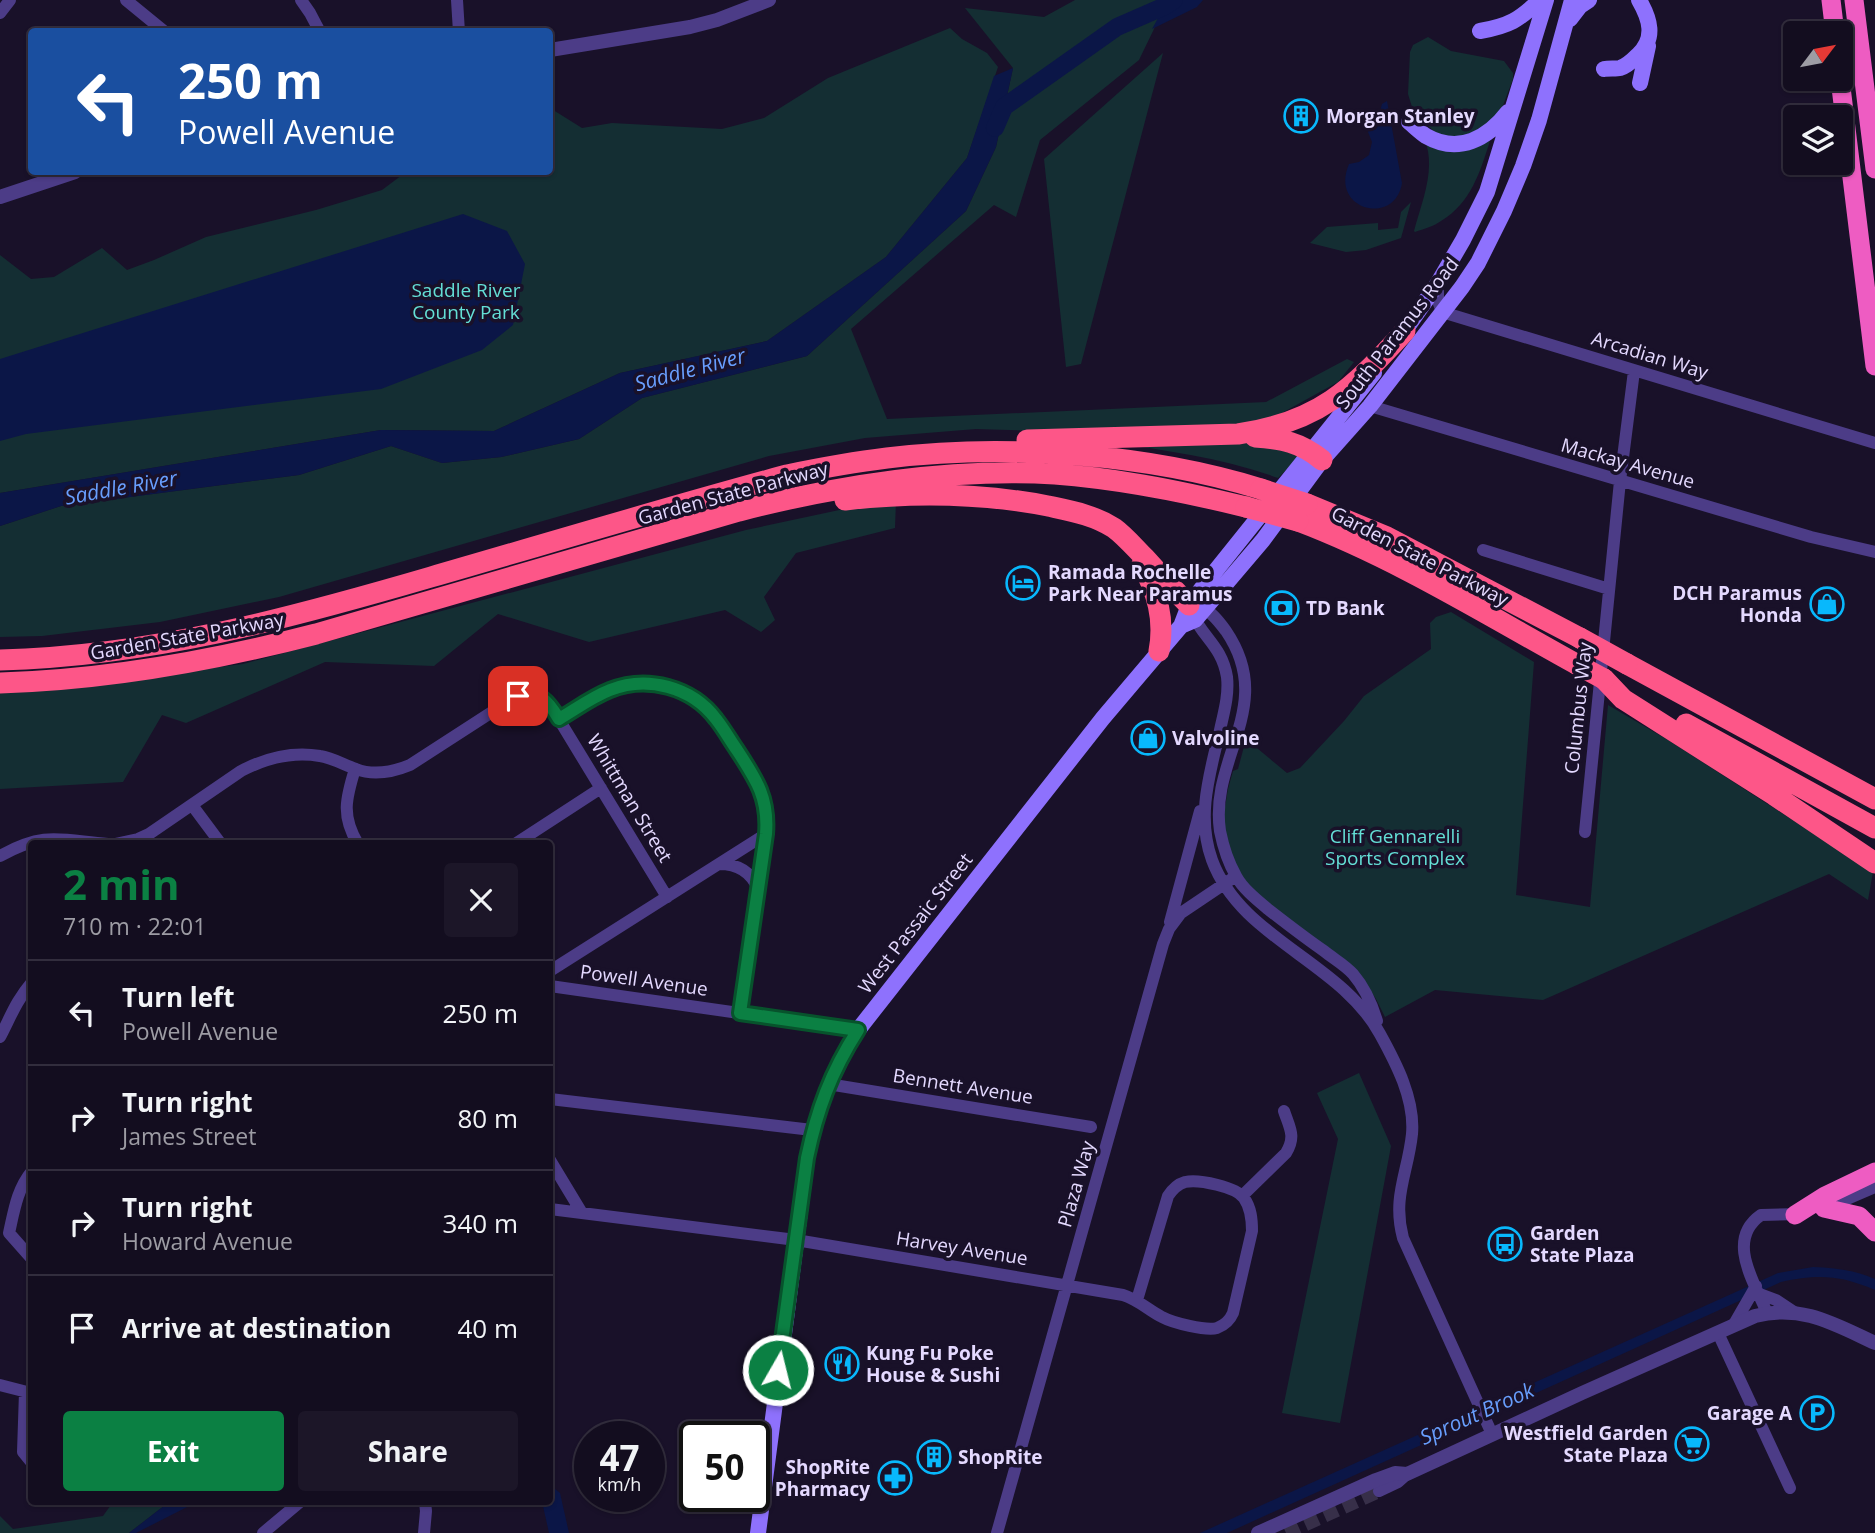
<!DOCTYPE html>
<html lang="en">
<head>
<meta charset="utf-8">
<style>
	:root { --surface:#130d1f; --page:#1c1628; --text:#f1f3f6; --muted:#9d9ca4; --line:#322d3d; --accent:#0b8043 }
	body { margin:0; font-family:"Open Sans",sans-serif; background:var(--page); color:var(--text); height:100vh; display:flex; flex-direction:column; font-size:26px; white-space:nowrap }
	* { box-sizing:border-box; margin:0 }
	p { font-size:23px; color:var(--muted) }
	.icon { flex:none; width:38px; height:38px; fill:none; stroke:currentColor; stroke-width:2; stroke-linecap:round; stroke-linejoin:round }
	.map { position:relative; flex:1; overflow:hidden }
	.details { position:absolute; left:28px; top:840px; width:525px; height:665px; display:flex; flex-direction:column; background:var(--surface); border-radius:7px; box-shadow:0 2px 5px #0004,0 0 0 2px var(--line) }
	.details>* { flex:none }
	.top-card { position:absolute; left:28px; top:28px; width:525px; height:147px; border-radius:7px; box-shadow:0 2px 5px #0004,0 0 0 2px var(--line); background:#1a4fa0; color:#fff; overflow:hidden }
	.needle { width:46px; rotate:58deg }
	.fabs { position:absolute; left:1783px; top:21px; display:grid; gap:14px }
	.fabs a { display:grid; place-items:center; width:70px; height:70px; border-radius:7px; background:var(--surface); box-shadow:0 2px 5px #0004,0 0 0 2px var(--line); font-size:35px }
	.speed { position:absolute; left:574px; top:1421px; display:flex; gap:14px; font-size:35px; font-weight:700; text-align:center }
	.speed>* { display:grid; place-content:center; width:91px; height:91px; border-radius:50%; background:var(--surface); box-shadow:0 2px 5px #0004,0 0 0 2px var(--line); line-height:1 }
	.speed small { font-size:18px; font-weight:400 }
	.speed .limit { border:4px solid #111; border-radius:10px; background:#fff; color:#111 }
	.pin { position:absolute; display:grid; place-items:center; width:60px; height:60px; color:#fff; margin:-30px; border-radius:14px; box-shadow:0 4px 10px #0006 }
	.me { position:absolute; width:77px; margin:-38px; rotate:8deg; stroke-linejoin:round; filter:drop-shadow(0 0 5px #0008) }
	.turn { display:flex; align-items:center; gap:24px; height:147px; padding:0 35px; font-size:32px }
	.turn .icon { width:91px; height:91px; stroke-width:2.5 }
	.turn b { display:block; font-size:49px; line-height:60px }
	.round { display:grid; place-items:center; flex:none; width:74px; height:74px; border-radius:7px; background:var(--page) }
	.summary { display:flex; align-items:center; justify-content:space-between; height:119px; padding:0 35px }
	h1 { font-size:42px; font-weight:700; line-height:52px; color:var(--accent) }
	.primary-button { display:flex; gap:14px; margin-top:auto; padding:14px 35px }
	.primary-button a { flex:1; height:80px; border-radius:7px; background:var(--accent); color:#fff; font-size:28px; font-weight:700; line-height:80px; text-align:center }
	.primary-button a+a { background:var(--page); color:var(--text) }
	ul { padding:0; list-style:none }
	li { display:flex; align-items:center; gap:21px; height:105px; padding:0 35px; border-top:2px solid var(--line) }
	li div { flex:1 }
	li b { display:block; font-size:26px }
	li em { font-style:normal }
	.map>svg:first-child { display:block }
	.green { fill:#142e33 }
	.water { fill:#0b1647 }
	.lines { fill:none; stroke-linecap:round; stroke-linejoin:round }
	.river { stroke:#0b1647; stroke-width:18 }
	.tertiary-tunnel { stroke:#372f49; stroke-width:14; stroke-dasharray:14 7; stroke-linecap:butt }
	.minor { stroke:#4c3c87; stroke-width:12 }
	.tertiary { stroke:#4c3c87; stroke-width:14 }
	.secondary { stroke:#8e71fd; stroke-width:16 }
	.trunk { stroke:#ee5cc2; stroke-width:19 }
	.motorway { stroke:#fd5688; stroke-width:21 }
	.motorway-bridge { stroke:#fd5688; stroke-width:21 }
	.route-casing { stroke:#07532c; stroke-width:18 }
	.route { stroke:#0b8043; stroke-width:12 }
	.labels { text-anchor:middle; stroke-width:7; stroke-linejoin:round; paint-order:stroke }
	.poi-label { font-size:19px; font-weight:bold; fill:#e4d9ff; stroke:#191129; text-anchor:start }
	.park-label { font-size:19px; fill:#64dfd6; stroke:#191129 }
	.street-label { font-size:19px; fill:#e4d9ff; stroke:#191129 }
	.water-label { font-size:21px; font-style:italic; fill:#689efd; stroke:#191129 }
</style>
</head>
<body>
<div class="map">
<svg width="1875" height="1533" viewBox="0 0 1875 1533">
	<rect width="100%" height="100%" fill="#191129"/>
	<path class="green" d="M1075,0H1168L1139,60L1040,140L1016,217L994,205L851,329L887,419L1266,402L1347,359L1354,362L1338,382L1260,425L1039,431L976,429L865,438L769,456L279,597L160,622L42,636L0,637V526L61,506L299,475L391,446L442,463L501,457L579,439L642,398L807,356L966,211L996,147L1013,68L965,8L1044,17Z
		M950,28L962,39L987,53L998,67L967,158L886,257L767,341L620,373L494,431L381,430L0,493V255L31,279L54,277L102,248L127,270L154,260L206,237L316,210L382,190L406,172H550V108L582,128L612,123L722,129L764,118L828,78Z
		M1428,37L1451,51L1504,61L1513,73V79L1499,116L1482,131L1452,138L1435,132L1421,120L1412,107L1408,94L1410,52L1413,45Z
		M1163,53L1081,364L1066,367L1044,159Z
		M1425,140L1476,145L1490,141C1480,172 1471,203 1441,221C1434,226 1424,229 1415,232L1414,231C1422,201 1436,170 1425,140Z
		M1411,202L1401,238L1366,250L1346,252L1310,243L1327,227L1378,223V230L1398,228L1401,212Z
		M1228,438L1274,443L1299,457L1278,478C1223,458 1168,451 1109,442Z
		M896,501L895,528L796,553L764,597L775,620L761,632L725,610L589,642L498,614L434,666L325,662L186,723L162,715L123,782L0,789V682L157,675L243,664L746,530L872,503Z
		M1451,612L1534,662L1516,895L1590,907L1608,705L1668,740L1873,872L1868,900L1829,874L1543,1000L1435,990L1385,1017L1376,999L1355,969L1263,901L1241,876L1229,850L1223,819L1228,789L1233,771L1238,769L1246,739L1287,773L1300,768L1344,721L1364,696L1431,649L1430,623L1436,617Z
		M1359,1073L1391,1146L1340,1423L1282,1413L1338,1139L1317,1093Z
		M113,1502H169L129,1533H0V1516L13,1529L103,1516Z"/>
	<path class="water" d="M1168,0H1203L1197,7L1152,29Z
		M1013,68L996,147L966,211L807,356L642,398L579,439L501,457L442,463L391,446L299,475L61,506L0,526V493L381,430L494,431L620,373L767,341L886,257L967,158L994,76Z
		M1387,101L1402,183C1395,227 1329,210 1349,164L1359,162L1369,155L1372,142L1368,132L1374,109L1380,111L1382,104Z
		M463,214L507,231L525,264L513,325L482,350L381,389L26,434L0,441V359Z
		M1813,1267C1835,1268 1855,1270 1875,1279V1290C1840,1275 1818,1274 1781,1282L1227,1533H1200L1778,1273Z
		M550,1485L560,1493L569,1533H549L543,1506L538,1502H550Z
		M169,1502H193L191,1505L136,1533H129Z"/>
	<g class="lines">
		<path class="river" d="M995,128L1004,107L1117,27L1165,6L1174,0"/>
		<path class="tertiary-tunnel" d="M1286,1533L1379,1491"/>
		<path class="minor" d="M126,0L165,32
			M301,0L310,13L320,32
			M457,0L459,32
			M0,13L10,0
			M1438,283V301L1442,312L1875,443
			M1370,406L1811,537L1875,552
			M1483,550L1609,589
			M1199,607C1210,609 1220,623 1226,631C1277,706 1209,757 1220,831C1223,846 1228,862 1236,876C1243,889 1257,900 1269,910C1287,924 1305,938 1324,951C1334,959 1345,965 1353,974C1365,988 1372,1004 1377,1021
			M1192,613C1202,637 1222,646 1227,677C1229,695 1224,712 1220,730C1210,773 1196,816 1212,860C1241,939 1340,961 1380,1034C1396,1063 1415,1099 1412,1134C1408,1173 1392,1197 1403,1238L1492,1434
			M559,719C576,709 592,697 611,689C647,675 688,687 714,716C722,725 728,737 735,748C751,772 764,792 767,821L740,1013
			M355,769C346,798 341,816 358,844
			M192,805L221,844
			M1585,832L1620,481L1634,371
			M115,844L138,839L149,834L241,771C266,758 292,751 320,756C333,758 344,765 356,769C374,776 393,772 410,765L512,699C526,691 537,694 549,703L667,897
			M515,844L601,788
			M0,856C45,831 60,840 108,844
			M719,864C737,864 751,871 758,889
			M1170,922L1200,811
			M550,971L766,834
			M550,986L858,1030
			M0,1037C11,1016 16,1001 32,982
			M828,1084L1091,1127
			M550,1099L812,1130
			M550,1160L582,1213
			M1242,1196L1286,1153C1296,1136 1290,1129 1284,1111
			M1826,1208L1875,1187
			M550,1209L796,1240L1123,1295C1139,1300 1148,1310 1162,1317C1173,1323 1206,1331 1217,1328C1225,1325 1230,1320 1233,1313L1252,1231C1252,1219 1251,1208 1244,1198C1236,1187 1199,1179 1185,1182C1178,1184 1172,1190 1168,1196L1137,1300
			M9,1233C14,1211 17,1189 32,1171
			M9,1233L32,1259
			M1760,1294L1776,1300L1794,1312
			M1767,1313C1755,1283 1725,1240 1761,1215L1801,1214
			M1733,1326L1756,1286
			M1718,1333L1790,1488
			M0,1385L31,1393
			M25,1392L23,1452L32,1463
			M1379,1491L1398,1482L1407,1474
			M263,1533L300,1502
			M424,1533L426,1511L425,1502
			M997,1533L1163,944L1169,929L1181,913L1236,876"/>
		<path class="tertiary" d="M550,50L690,27L717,20L769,0
			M0,197L75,172
			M1258,1533L1376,1480L1395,1473L1407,1474L1582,1393L1755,1316C1801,1304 1834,1324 1875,1343"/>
		<path class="secondary" d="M1570,19L1580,6L1589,0
			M1480,31C1509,26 1519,20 1540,0
			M1604,69C1609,68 1616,69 1620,68C1627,66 1633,60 1638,55C1656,38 1650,19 1639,0
			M1640,83L1648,46
			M1409,122C1414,126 1420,132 1426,136C1459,155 1488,138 1508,112
			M1399,339L1438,283L1463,240L1487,192L1546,0
			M1181,626L1195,620L1263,540L1322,460L1370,406L1462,287L1478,263L1504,211L1523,166L1539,120L1572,0
			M758,1533L807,1158C816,1111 832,1071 858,1030L1103,718L1181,626L1189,605L1209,579L1374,373"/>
		<path class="trunk" d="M1831,0L1835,33
			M1854,0L1875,169
			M1840,79L1875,366
			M1824,1208L1859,1216L1875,1232
			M1795,1215L1825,1196L1875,1172"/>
		<path class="motorway" d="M1255,437C1282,439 1300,442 1322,460
			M1027,440L1238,434C1319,422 1351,390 1405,331
			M845,500C913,492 981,493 1048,506C1071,511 1094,515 1114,528C1125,536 1135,548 1145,558C1159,574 1174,590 1189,605
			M1307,504L1387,537L1580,638
			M1298,521C1396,558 1487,615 1578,665
			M1142,564C1157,592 1165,619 1159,651
			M0,660C151,656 287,619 431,577C549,543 668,507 787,475C821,468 854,462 887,458C1005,443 1148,454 1261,489
			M1627,664L1875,799
			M1604,679L1623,699L1774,795L1875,863
			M0,683C107,680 212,661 316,634L739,511C836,486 934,470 1035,473C1107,476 1177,490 1246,507
			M1686,724L1875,828"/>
		<path class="motorway-bridge" d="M1261,489L1307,504
			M1246,507L1298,521
			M1580,638L1627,664
			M1578,665L1604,679"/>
	</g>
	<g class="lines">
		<defs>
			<path id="route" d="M518,696C541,691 548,701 559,719C576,709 592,697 610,690C647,675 692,687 716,719C724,729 730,740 737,750C756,779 769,798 766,834L740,1013L858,1030C831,1072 817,1110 807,1158L778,1370"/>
		</defs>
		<use href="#route" class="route-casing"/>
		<use href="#route" class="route"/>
	</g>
	<defs>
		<symbol id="building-ring" viewBox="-11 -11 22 22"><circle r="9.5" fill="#191129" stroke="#08b8fc" stroke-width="1.5"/><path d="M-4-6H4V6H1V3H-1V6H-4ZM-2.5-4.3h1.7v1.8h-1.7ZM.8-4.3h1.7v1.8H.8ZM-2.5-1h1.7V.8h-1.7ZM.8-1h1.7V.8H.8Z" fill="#08b8fc"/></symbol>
		<symbol id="hotel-ring" viewBox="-11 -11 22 22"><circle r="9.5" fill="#191129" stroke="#08b8fc" stroke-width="1.5"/><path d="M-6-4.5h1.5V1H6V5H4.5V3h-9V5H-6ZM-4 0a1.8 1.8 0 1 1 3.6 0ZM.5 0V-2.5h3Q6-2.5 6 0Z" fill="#08b8fc"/></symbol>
		<symbol id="shop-ring" viewBox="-11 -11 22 22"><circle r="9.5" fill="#191129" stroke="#08b8fc" stroke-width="1.5"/><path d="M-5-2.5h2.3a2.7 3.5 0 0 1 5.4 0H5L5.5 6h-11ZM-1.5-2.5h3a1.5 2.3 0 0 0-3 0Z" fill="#08b8fc"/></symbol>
		<symbol id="bank-ring" viewBox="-11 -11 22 22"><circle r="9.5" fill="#191129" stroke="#08b8fc" stroke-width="1.5"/><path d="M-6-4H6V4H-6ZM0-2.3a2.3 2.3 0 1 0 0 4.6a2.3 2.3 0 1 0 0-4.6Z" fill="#08b8fc"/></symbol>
		<symbol id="bus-ring" viewBox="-11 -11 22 22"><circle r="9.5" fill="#191129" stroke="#08b8fc" stroke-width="1.5"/><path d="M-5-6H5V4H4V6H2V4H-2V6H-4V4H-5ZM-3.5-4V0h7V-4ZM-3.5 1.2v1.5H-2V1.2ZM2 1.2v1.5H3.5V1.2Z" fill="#08b8fc"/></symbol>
		<symbol id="restaurant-ring" viewBox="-11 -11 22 22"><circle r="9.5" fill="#191129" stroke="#08b8fc" stroke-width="1.5"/><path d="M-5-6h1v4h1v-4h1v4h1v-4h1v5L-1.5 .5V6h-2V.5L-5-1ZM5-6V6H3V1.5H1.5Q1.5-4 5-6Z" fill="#08b8fc"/></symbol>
		<symbol id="parking-ring" viewBox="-11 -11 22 22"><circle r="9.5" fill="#191129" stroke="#08b8fc" stroke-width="1.5"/><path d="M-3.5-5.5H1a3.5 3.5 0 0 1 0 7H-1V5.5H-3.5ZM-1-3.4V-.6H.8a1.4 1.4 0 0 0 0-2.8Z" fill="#08b8fc"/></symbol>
		<symbol id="supermarket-ring" viewBox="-11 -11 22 22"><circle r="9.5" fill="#191129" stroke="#08b8fc" stroke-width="1.5"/><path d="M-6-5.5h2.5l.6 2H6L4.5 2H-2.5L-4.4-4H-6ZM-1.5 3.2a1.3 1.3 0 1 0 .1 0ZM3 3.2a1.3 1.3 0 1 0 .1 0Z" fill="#08b8fc"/></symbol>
		<symbol id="pharmacy-ring" viewBox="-11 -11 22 22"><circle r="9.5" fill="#191129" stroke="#08b8fc" stroke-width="1.5"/><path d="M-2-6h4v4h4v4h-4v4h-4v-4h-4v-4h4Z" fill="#08b8fc"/></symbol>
	</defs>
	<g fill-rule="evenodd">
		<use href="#building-ring" x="1282" y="97" width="38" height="38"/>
		<use href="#hotel-ring" x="1004" y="564" width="38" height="38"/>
		<use href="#shop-ring" x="1808" y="585" width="38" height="38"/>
		<use href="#bank-ring" x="1263" y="589" width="38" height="38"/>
		<use href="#shop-ring" x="1129" y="719" width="38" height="38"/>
		<use href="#bus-ring" x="1486" y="1225" width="38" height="38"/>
		<use href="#restaurant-ring" x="823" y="1345" width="38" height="38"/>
		<use href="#parking-ring" x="1798" y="1394" width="38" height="38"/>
		<use href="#supermarket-ring" x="1673" y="1425" width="38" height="38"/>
		<use href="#building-ring" x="915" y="1438" width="38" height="38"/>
		<use href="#pharmacy-ring" x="876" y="1459" width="38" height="38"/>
	</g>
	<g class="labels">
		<g class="poi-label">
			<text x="1326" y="123">Morgan Stanley</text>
			<text x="1048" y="579">Ramada Rochelle<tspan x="1048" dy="22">Park Near Paramus</tspan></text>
			<text x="1802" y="600" text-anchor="end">DCH Paramus<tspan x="1802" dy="22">Honda</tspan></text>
			<text x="1306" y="615">TD Bank</text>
			<text x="1172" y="745">Valvoline</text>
			<text x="1530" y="1240">Garden<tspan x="1530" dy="22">State Plaza</tspan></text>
			<text x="866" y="1360">Kung Fu Poke<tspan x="866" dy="22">House &amp; Sushi</tspan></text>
			<text x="1792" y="1420" text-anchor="end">Garage A</text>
			<text x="1668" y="1440" text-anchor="end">Westfield Garden<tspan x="1668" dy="22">State Plaza</tspan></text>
			<text x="958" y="1464">ShopRite</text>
			<text x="870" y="1474" text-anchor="end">ShopRite<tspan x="870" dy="22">Pharmacy</tspan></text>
		</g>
		<g class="park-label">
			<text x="466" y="297">Saddle River<tspan x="466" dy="22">County Park</tspan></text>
			<text x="1395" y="843">Cliff Gennarelli<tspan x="1395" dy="22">Sports Complex</tspan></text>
		</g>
		<g class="street-label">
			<text transform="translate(1397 333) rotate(-52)" y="7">South Paramus Road</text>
			<text transform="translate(1650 355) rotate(17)" y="7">Arcadian Way</text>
			<text transform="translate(1628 463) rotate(16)" y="7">Mackay Avenue</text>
			<text transform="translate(733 493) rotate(-15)" y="7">Garden State Parkway</text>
			<text transform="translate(1420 556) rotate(27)" y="7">Garden State Parkway</text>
			<text transform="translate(187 636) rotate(-10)" y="7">Garden State Parkway</text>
			<text transform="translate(1578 708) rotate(-84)" y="7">Columbus Way</text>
			<text transform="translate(630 798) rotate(59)" y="7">Whittman Street</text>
			<text transform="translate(915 923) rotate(-52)" y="7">West Passaic Street</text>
			<text transform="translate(644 980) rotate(8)" y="7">Powell Avenue</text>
			<text transform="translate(963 1086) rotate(9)" y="7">Bennett Avenue</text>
			<text transform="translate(1076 1184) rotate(-74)" y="7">Plaza Way</text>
			<text transform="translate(962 1248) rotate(9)" y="7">Harvey Avenue</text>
		</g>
		<g class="water-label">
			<text transform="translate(690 370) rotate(-15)" y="7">Saddle River</text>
			<text transform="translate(121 488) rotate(-10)" y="7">Saddle River</text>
			<text transform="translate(1477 1414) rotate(-24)" y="7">Sprout Brook</text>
		</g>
	</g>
</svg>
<div class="fabs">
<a><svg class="needle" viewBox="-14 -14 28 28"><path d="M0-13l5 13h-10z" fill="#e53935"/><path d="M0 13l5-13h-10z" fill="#9d9ca4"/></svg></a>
<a><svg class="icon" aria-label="layers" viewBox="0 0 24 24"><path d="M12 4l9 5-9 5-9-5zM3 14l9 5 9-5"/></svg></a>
</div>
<div class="speed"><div>47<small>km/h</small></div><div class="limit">50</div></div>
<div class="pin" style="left:518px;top:696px;background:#d93025"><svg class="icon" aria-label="arrive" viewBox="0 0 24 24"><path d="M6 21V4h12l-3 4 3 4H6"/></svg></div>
<svg class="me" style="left:778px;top:1370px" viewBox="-20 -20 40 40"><circle r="17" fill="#0b8043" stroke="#fff" stroke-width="3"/><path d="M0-11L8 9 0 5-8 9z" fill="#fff"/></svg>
<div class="top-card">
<div class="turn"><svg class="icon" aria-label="left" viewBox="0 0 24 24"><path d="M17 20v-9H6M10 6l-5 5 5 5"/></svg><div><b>250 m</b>Powell Avenue</div></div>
</div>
<section class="details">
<div class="summary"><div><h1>2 min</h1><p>710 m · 22:01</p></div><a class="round"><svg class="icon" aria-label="close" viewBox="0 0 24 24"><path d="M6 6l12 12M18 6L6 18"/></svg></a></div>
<ul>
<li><svg class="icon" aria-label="left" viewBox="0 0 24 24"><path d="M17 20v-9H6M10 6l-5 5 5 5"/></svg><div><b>Turn left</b><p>Powell Avenue</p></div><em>250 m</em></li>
<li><svg class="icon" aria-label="right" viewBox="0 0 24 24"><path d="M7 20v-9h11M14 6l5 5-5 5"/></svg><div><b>Turn right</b><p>James Street</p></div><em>80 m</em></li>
<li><svg class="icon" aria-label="right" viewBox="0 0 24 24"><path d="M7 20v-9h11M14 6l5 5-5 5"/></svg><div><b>Turn right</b><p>Howard Avenue</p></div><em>340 m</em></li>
<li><svg class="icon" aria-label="arrive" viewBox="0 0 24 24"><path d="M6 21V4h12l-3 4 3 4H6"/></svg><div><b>Arrive at destination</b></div><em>40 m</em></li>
</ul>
<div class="primary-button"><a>Exit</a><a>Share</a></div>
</section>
</div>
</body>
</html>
